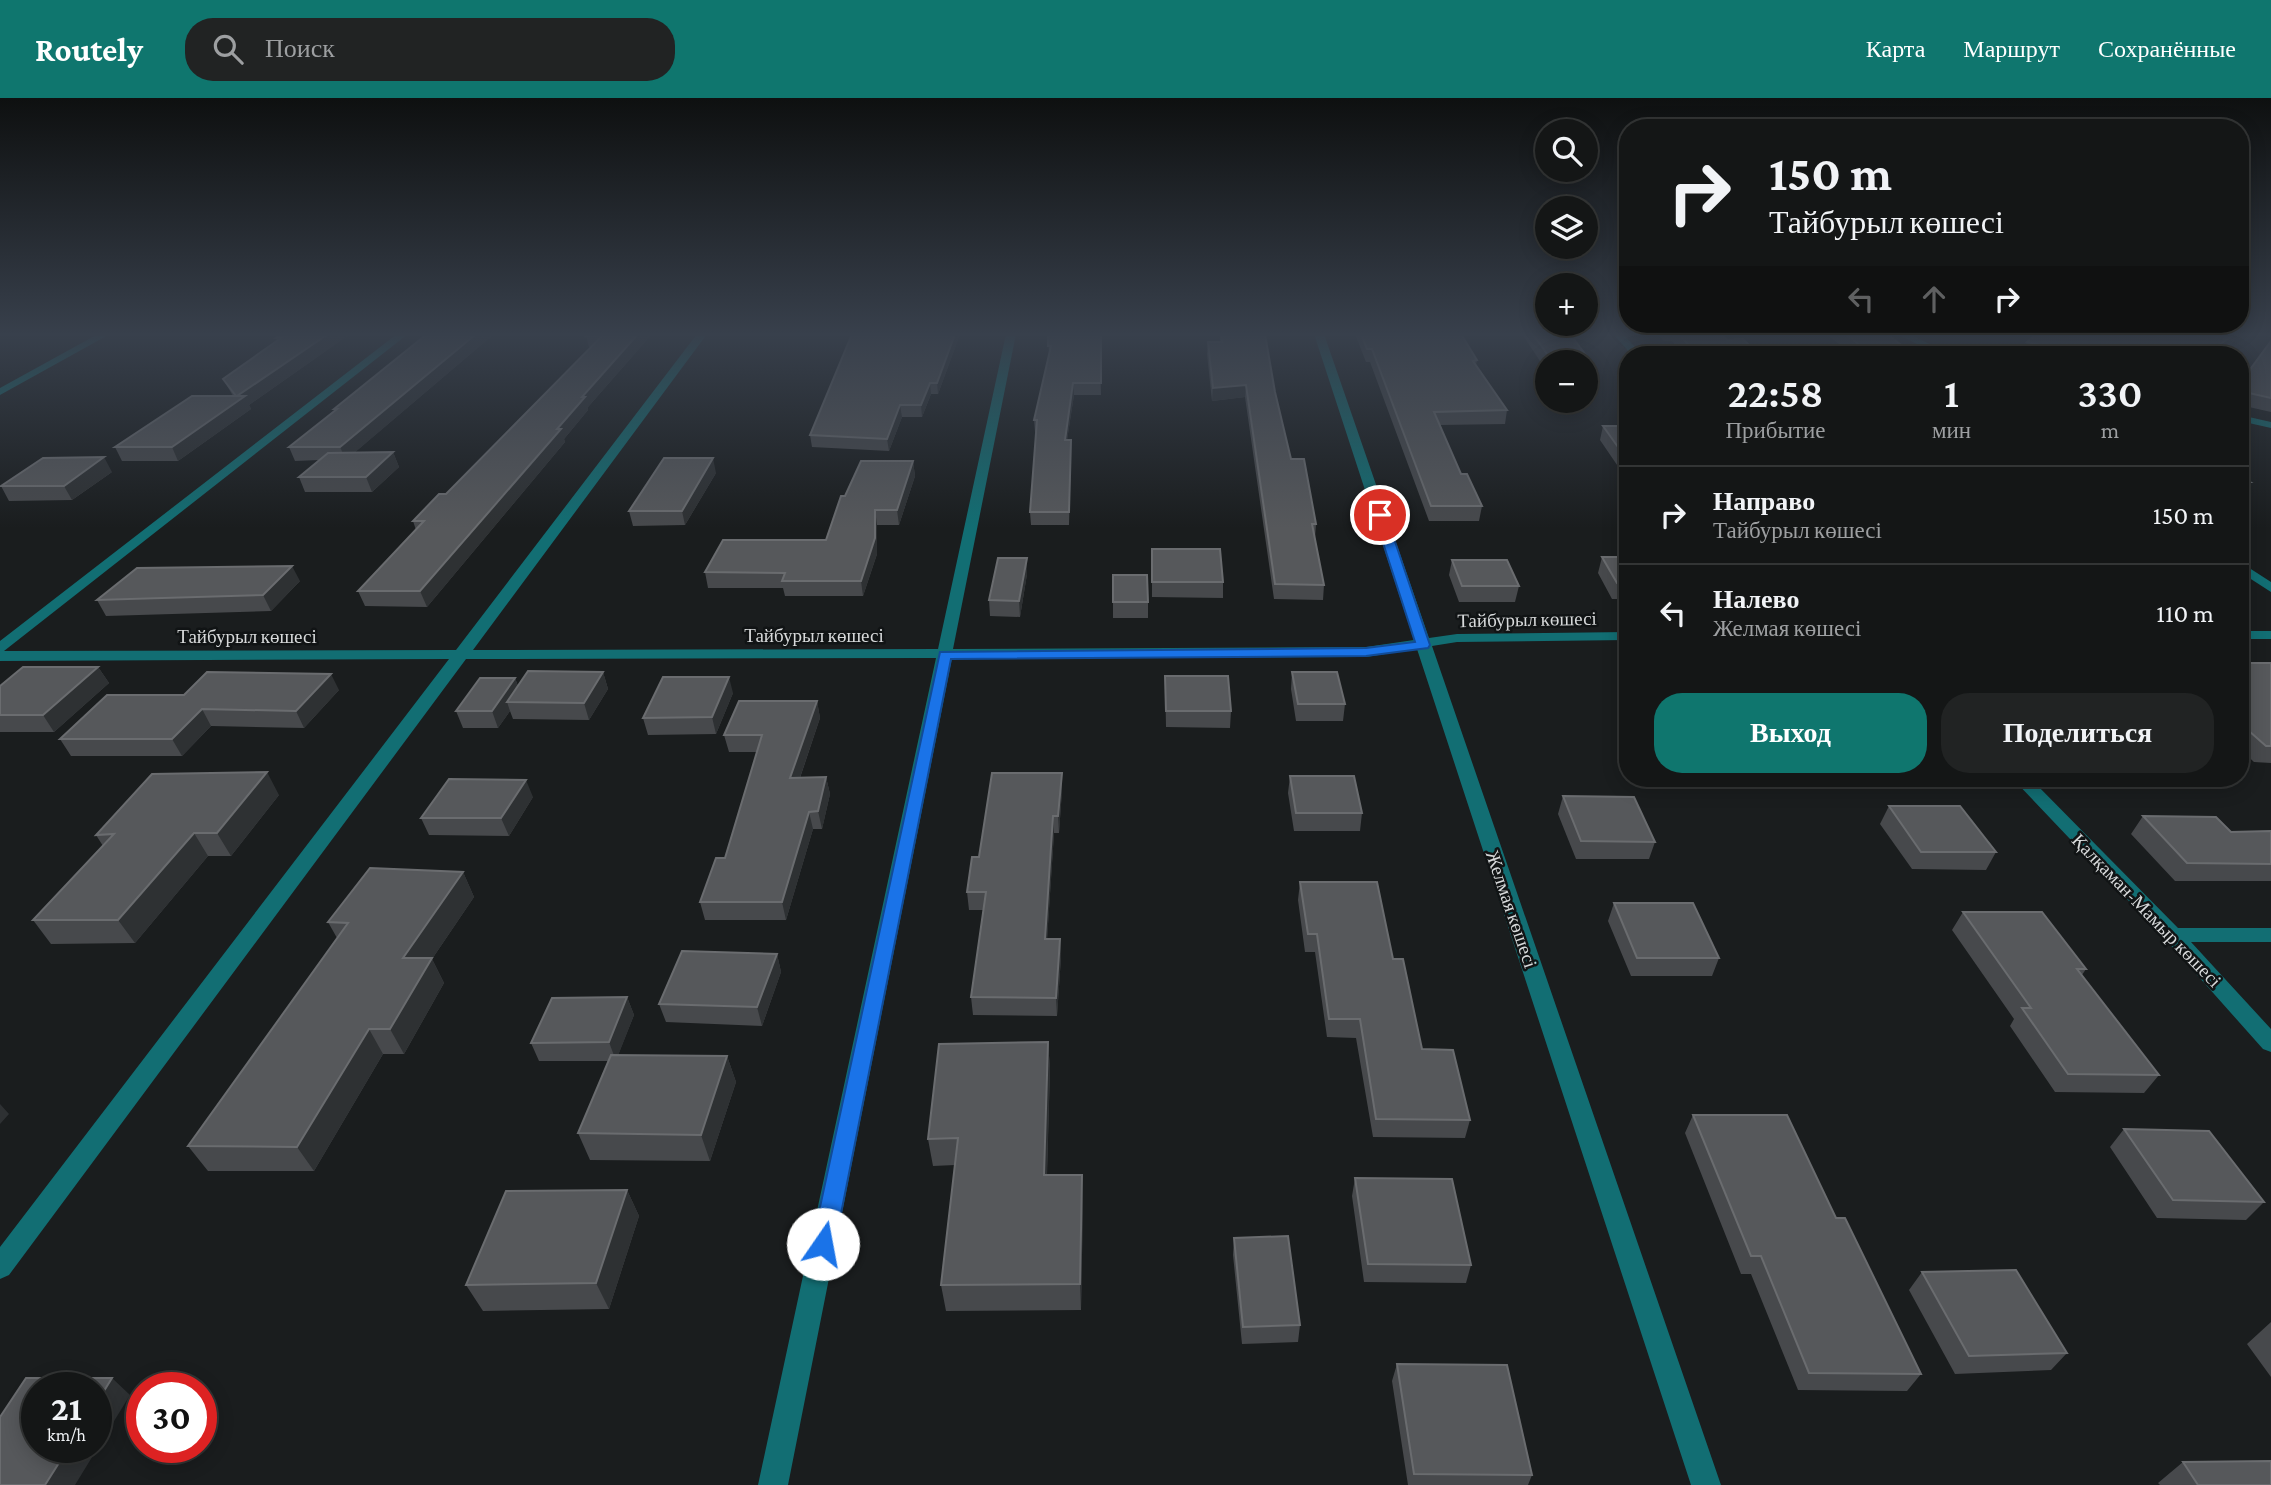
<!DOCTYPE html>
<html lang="ru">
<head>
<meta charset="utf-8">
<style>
	:root { --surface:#141616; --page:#212323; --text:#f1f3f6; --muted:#9d9fa1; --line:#333535; --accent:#0f766e }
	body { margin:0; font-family:"Crimson Pro",serif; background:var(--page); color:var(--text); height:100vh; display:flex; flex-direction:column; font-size:26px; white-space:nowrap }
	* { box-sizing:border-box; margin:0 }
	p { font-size:23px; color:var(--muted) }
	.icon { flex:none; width:38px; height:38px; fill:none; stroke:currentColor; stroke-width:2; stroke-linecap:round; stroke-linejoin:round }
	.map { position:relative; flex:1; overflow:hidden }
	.side { position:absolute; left:1619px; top:248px; width:630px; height:441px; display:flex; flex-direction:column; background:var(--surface); border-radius:28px; box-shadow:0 4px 18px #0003,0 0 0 2px var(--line) }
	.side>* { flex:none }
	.top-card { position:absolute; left:1619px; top:21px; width:630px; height:214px; border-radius:28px; box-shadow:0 4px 18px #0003,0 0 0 2px var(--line); background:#141616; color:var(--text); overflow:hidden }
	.tools { position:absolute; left:1535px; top:21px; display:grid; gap:14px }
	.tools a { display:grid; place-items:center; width:63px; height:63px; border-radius:50%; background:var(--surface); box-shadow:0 4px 18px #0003,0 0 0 2px var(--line); font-size:35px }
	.speed { position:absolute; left:21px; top:1274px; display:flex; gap:14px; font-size:35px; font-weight:700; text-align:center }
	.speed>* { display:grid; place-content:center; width:91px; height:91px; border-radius:50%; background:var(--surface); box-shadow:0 4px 18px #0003,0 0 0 2px var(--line); line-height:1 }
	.speed small { font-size:18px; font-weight:400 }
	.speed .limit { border:10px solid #d22; background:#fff; color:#111 }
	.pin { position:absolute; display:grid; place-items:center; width:60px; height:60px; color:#fff; margin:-30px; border:4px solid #fff; border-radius:50%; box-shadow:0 2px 7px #0007 }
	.me { position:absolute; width:77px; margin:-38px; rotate:12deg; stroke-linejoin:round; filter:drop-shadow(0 0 5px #0008) }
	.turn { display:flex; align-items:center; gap:24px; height:147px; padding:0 35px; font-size:32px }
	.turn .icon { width:91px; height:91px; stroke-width:2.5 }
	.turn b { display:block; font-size:49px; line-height:60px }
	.lanes { display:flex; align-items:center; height:66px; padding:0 35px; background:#0003; justify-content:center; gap:35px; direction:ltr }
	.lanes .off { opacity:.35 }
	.eta { display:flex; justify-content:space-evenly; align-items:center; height:119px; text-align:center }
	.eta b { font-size:42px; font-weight:600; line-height:49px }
	.action { display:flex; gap:14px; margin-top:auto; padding:14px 35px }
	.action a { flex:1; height:80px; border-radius:28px; background:var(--accent); color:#fff; font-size:28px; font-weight:600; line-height:80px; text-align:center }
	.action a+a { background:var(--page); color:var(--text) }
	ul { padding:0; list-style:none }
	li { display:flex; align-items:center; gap:21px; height:98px; padding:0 35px; border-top:2px solid var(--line) }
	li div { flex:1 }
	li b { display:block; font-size:26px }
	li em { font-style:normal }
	header { display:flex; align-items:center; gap:42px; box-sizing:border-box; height:98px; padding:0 35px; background:var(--accent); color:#fff }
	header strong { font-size:33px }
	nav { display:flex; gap:38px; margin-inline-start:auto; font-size:24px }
	.search { width:490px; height:63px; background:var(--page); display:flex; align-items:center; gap:18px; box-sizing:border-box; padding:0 24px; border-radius:28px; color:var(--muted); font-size:26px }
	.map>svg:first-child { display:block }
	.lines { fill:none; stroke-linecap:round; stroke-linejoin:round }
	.minor { fill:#126e73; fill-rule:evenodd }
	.wall { fill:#47494c }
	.shaded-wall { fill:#2e3133 }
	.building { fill:#56585b; stroke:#6a6c6f; stroke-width:2 }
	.route { fill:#1a73e8; stroke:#114b97; stroke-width:2 }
	.labels { text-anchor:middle; stroke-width:5; stroke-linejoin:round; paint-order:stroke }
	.street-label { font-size:19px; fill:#d7d9da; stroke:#111415 }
</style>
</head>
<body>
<header>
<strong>Routely</strong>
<div class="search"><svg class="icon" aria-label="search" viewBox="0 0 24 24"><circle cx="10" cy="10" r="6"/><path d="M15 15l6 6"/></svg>Поиск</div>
<nav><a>Карта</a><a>Маршрут</a><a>Сохранённые</a></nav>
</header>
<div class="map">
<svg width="2271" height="1387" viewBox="0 0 2271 1387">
	<rect width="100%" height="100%" fill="#1a1d1e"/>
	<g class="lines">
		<path class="minor" d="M98,236H110L0,297V290Z
			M397,236H408L4,553L456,552L697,236H707L473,552L938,551L1006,236H1016L953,551L1366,549L1414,542L1314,236H1324L1429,540L1457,536L1628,534V542L1457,544L1432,548L1721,1387H1691L1417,551L1366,559L952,560L788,1387H758L936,560L466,561L9,1177L0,1181V1149L449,561L0,563V543Z
			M1613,236H1623L1642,257H1632Z
			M1897,236H1909L1952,257H1939Z
			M2265,236H2271V239L2267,238Z
			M2240,317L2271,324V330L2240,323Z
			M2240,464L2271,484V494L2240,474Z
			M2240,533H2271V541H2240Z
			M2013,681H2031L2178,830H2271V844H2191L2271,931V954L2263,951L2166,842Z"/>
	</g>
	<path class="wall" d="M282,236H350L249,307L251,311L178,363H122L115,349L233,298L223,281L277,242L276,240Z
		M427,236H494L355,354H393L399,369L372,394H305L299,379L319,362L295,363L289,349L335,312L334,311Z
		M652,236L588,309V312L564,341L565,344L427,509L365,508L358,493L416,432L413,423L446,396L591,249H589L586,238Z
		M960,236L938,296H931L922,319H902L889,353L812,349L810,337Z
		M1048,236L1100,254L1101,297H1074L1067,342L1071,355L1069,427H1031L1030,414L1036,334H1035L1034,322L1049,258Z
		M1220,236H1265L1275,294L1291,361L1316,426L1315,440L1324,487L1323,502L1274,501L1245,299L1212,303L1207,256L1208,244H1220Z
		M1355,236H1461L1477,262L1476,267L1507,312L1505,326L1440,327L1461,376L1482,408L1479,423H1429L1370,264H1366Z
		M1522,236H1570L1585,256L1583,264H1547V269H1544Z
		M1658,236H1721L1727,242L1759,257H1684L1672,243H1664Z
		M1827,236H1887L1914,257H1852Z
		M2037,236H2237L2232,245L2215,257H2027L2022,256L2027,244Z
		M2271,243V314L2240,307V285Z
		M1603,328H1628V383L1600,342Z
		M913,363L915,378L899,427H877V456L863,498H785L783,490H708L705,474L826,442L845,398Z
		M112,374L72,402L9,403L1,388Z
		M716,375L685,427L633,428L629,413Z
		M2240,378L2250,384L2241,399H2240Z
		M1152,451L1223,484V500L1152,499Z
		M1602,459H1628V501H1612L1598,475Z
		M1452,462L1519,488L1515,504H1459L1449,477Z
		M1027,476L1020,519L990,518L989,502Z
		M1113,477L1148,504V520H1113Z
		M300,483L271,513L106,518L97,502Z
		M2240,565H2271V665L2254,664L2240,651Z
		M98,569L109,585L54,634H0V588Z
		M603,574L608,591L589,622L513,621L510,613L498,630H463L456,613L515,580L518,588Z
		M1292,574L1345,606L1343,623H1296L1291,591Z
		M1165,578L1231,613L1230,630L1166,629Z
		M339,592L304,630L211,628L182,658H71L60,641L184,597Z
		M733,595L716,636L648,637L643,620Z
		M817,603L820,620L800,680L826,679L830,696L822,731H813L786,822H705L700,804L725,760L757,654H729L724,637Z
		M1290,678L1362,715L1360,733H1294L1288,695Z
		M1062,692L1059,735H1054L1047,841H1060L1061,859L1057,918L973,917L971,899L983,812H969L967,794L979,759Z
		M279,697L231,758H208L135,845L51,846L33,822L103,748L96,737Z
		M1563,698L1655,744L1649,761H1576L1558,716Z
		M533,699L509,738L429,737L421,720Z
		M1889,708L1996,754L1986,772L1912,771L1880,726Z
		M2143,718L2231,734L2271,733V783H2175L2131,736Z
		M463,774L474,799L432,861L444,885L404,956H383L314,1073H208L188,1048L337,840L328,824Z
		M1300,784L1393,861L1422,951L1470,1022L1465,1040L1373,1039L1356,940L1327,939L1315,854H1305L1298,802Z
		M1614,805L1719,860L1712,878H1631L1608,823Z
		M1963,814L2086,871L2082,877L2159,977L2144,995L2055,994L2010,928L2014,921L1952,832Z
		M777,856L781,874L762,928L666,924L659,906Z
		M627,899L634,917L618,957L727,958L736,984L710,1063L590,1062L578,1035L608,963H539L531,945Z
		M1048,944L1050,971L1047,1077L1083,1103L1081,1212L946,1213L941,1187L955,1067L933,1068L928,1041Z
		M1693,1017L1836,1120L1921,1276L1907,1293L1798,1292L1751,1176H1741L1685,1035Z
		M2124,1031L2264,1104L2246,1122L2157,1120L2110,1049Z
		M1355,1080L1471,1167L1466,1185L1364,1184L1352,1098Z
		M627,1092L639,1118L609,1211L483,1213L466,1187Z
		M1234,1140L1300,1227L1298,1244L1242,1246L1233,1157Z
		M1922,1174L2067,1255L2051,1272L1955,1276L1909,1192Z
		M2271,1224V1279L2247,1246Z
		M1397,1266L1532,1377L1528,1387H1408L1392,1283Z
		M2183,1364L2271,1387H2160L2158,1385Z"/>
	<path class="shaded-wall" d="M328,236H350L249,307L251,311L178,363L172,349L237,298Z
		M476,236H494L346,362L340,349Z
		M638,236H652L588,309V312L564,341L565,344L427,509L420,493L557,331L582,299Z
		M955,236H960L938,296L937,285Z
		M2235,236H2237L2232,245L2215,257H2204Z
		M930,285L931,296L922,319L921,307Z
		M1073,285L1074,297L1065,355V342Z
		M1246,287L1245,299L1212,303L1213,290Z
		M900,307L902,319L889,353L887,341Z
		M393,354L399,369L372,394L366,379Z
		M104,359L112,374L72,402L64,388Z
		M713,360L716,375L685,427L682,413Z
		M913,363L915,378L899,427L897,412Z
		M875,412L877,427V456L863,498L861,483Z
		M1027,460V476L1020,519L1019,503Z
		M292,468L300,483L271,513L263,497Z
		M98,569L109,585L54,634L43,617Z
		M603,574L608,591L589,622L584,605Z
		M331,576L339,592L304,630L296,613Z
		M729,579L733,595L716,636L712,619Z
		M515,580L521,597L507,604L510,613L498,630L492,613Z
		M817,603L820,620L794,697L790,680Z
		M202,611L211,628L182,658L172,641Z
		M267,674L279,697L231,758L217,735Z
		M1062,675V692L1059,735L1058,718Z
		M826,679L830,696L822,731L818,713Z
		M526,682L533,699L509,738L501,720Z
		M809,714L813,731L786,822L782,804Z
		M1053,718L1054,735L1046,859L1045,841Z
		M194,735L208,758L135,845L118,822Z
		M463,774L474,799L432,861L444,885L404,956L390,931L403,860Z
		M1060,841L1061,859L1057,918L1056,900Z
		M777,856L781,874L762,928L757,909Z
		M627,899L634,917L616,963L609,944Z
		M369,931L383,956L314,1073L297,1049Z
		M1048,944L1050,971L1046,1103L1044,1077Z
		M727,958L736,984L710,1063L701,1037Z
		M0,1006L9,1016L0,1026Z
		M1082,1077L1083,1103L1081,1212L1080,1186Z
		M627,1092L639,1118L609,1211L596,1185Z
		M112,1280L130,1297L75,1387H45L69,1349H96V1306Z"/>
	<path class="building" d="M282,236H328L237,298H245L172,349H115L192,298H236L223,281L281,240H276Z
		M427,236H476L340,349H289L337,311H334Z
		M588,236H638L582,299H585L557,331H561L420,493H358L424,423H413L439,396H446L603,237L586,238Z
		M852,236H955L937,285H930L921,307H900L887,341L810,337Z
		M1048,236H1101V285H1073L1065,342H1071L1069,414H1030L1037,322H1034L1051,248H1048Z
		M1221,236H1265L1275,294L1291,361H1304L1316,426H1312L1324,487L1275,486L1246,287L1213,290L1208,244H1222Z
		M1361,236H1461L1477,262L1473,263L1507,312L1434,314L1461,376H1467L1482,408H1431L1372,251H1367Z
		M1533,236H1570L1585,256H1547Z
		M1679,236H1721L1727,242L1743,241L1759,257H1697Z
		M1846,236H1887L1914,257H1872Z
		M2037,236H2235L2204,257H2084L2027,244Z
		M2271,243V300L2240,293V285Z
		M1603,328H1628V363Z
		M393,354L366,379H299L328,355Z
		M104,359L64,388H1L43,360Z
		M664,360H713L682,413H629Z
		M861,363H913L897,412H875V440L861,483H782L785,475L705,474L723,442H826L841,398H845Z
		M2240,378L2250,384H2240Z
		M1152,451H1220L1223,484H1152Z
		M1602,459H1628V485H1617Z
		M998,460H1027L1019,503L989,502Z
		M1452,462H1507L1519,488H1462Z
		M292,468L263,497L97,502L137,470Z
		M1113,477H1147L1148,504H1113Z
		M2240,565H2271V648H2266L2240,625Z
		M23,569H98L43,617H0V588Z
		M528,573L603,574L584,605L507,604Z
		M207,574L331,576L296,613L202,611L172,641H60L107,597H184Z
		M1292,574H1337L1345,606H1298Z
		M1165,578H1228L1231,613H1166Z
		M663,579H729L712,619L643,620Z
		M480,580H515L492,613H456Z
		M739,603H817L790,680L826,679L818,713L809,714L782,804H700L716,760H725L762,637H724Z
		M267,674L217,735H194L118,822H33L114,736L96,737L152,676Z
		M992,675H1062L1058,718H1053L1045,841H1060L1056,900L971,899L986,794H967L972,759H979Z
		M1290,678H1354L1362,715H1296Z
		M449,681L526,682L501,720H421Z
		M1563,698L1634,699L1655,744L1581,743Z
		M1889,708H1960L1996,754H1921Z
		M2143,718L2216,719L2231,734L2271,733V766L2187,765Z
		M370,770L463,774L403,860H432L390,931H369L297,1049L188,1048L348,825L328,824Z
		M1300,784H1377L1393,861H1403L1422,951L1453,952L1470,1022L1376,1021L1360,921H1329L1317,836H1308Z
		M1614,805H1693L1719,860H1637Z
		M1963,814H2042L2086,871H2077L2159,977L2068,976L2022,910H2031Z
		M682,853L777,856L757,909L659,906Z
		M627,899L609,944L531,945L552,900Z
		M1048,944L1044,1077H1082L1080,1186L941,1187L958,1040L928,1041L939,946Z
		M611,957L727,958L701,1037L578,1035Z
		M1693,1017H1787L1836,1120H1845L1921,1276L1809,1275L1761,1158H1751Z
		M2124,1031L2209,1033L2264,1104L2173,1102Z
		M1355,1080L1452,1081L1471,1167L1368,1166Z
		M627,1092L596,1185L466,1187L506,1093Z
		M1288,1138L1300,1227L1243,1229L1234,1140Z
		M2016,1172L2067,1255L1969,1258L1922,1174Z
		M1397,1266L1507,1267L1532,1377L1414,1376Z
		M26,1280H112L96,1306V1290H37V1349H69L45,1387H0V1319Z
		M2271,1363V1387H2198L2183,1364Z"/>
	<linearGradient id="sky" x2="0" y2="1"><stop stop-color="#0e1010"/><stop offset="0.55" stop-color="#38404c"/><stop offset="1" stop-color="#38404c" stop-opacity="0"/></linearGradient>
	<rect width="2271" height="430" fill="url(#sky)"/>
	<path class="route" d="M1380,414L1386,417L1430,547L1428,550L1366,558L951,561L835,1146L831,1153L823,1156L815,1153L812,1146L940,554L1366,550L1415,544L1374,417Z"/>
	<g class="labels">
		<g class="street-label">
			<text transform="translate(1527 521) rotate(-1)" y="7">Тайбурыл көшесі</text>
			<text x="814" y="544">Тайбурыл көшесі</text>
			<text x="247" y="545">Тайбурыл көшесі</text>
			<text transform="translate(1512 811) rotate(71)" y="7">Желмая көшесі</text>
			<text transform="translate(2147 812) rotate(46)" y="7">Қалқаман-Мамыр көшесі</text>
		</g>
	</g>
</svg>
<div class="tools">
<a><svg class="icon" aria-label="search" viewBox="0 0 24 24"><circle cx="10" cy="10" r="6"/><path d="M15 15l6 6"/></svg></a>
<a><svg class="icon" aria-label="layers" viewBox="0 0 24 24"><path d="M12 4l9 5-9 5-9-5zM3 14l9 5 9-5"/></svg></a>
<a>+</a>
<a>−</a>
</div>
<div class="speed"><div>21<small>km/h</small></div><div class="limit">30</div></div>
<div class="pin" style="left:1380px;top:417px;background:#d93025"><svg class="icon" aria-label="arrive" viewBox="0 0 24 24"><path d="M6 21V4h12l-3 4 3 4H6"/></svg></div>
<svg class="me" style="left:823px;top:1146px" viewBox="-20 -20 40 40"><circle r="19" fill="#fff"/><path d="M0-13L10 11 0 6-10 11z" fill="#1a73e8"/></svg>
<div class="top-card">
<div class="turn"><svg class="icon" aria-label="right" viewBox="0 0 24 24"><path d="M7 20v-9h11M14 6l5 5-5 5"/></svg><div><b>150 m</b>Тайбурыл көшесі</div></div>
<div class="lanes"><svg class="icon off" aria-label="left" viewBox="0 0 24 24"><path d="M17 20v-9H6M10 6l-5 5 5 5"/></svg><svg class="icon off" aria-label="ahead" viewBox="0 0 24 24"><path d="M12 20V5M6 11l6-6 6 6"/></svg><svg class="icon" aria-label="right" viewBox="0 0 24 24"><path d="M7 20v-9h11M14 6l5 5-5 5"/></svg></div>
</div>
<section class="side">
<div class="eta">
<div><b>22:58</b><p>Прибытие</p></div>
<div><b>1</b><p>мин</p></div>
<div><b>330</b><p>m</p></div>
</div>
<ul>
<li><svg class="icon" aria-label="right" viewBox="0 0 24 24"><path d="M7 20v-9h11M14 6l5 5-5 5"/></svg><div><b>Направо</b><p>Тайбурыл көшесі</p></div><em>150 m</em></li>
<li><svg class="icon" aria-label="left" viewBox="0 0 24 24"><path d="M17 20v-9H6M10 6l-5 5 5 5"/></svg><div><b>Налево</b><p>Желмая көшесі</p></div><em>110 m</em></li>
</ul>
<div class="action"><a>Выход</a><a>Поделиться</a></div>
</section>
</div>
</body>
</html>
